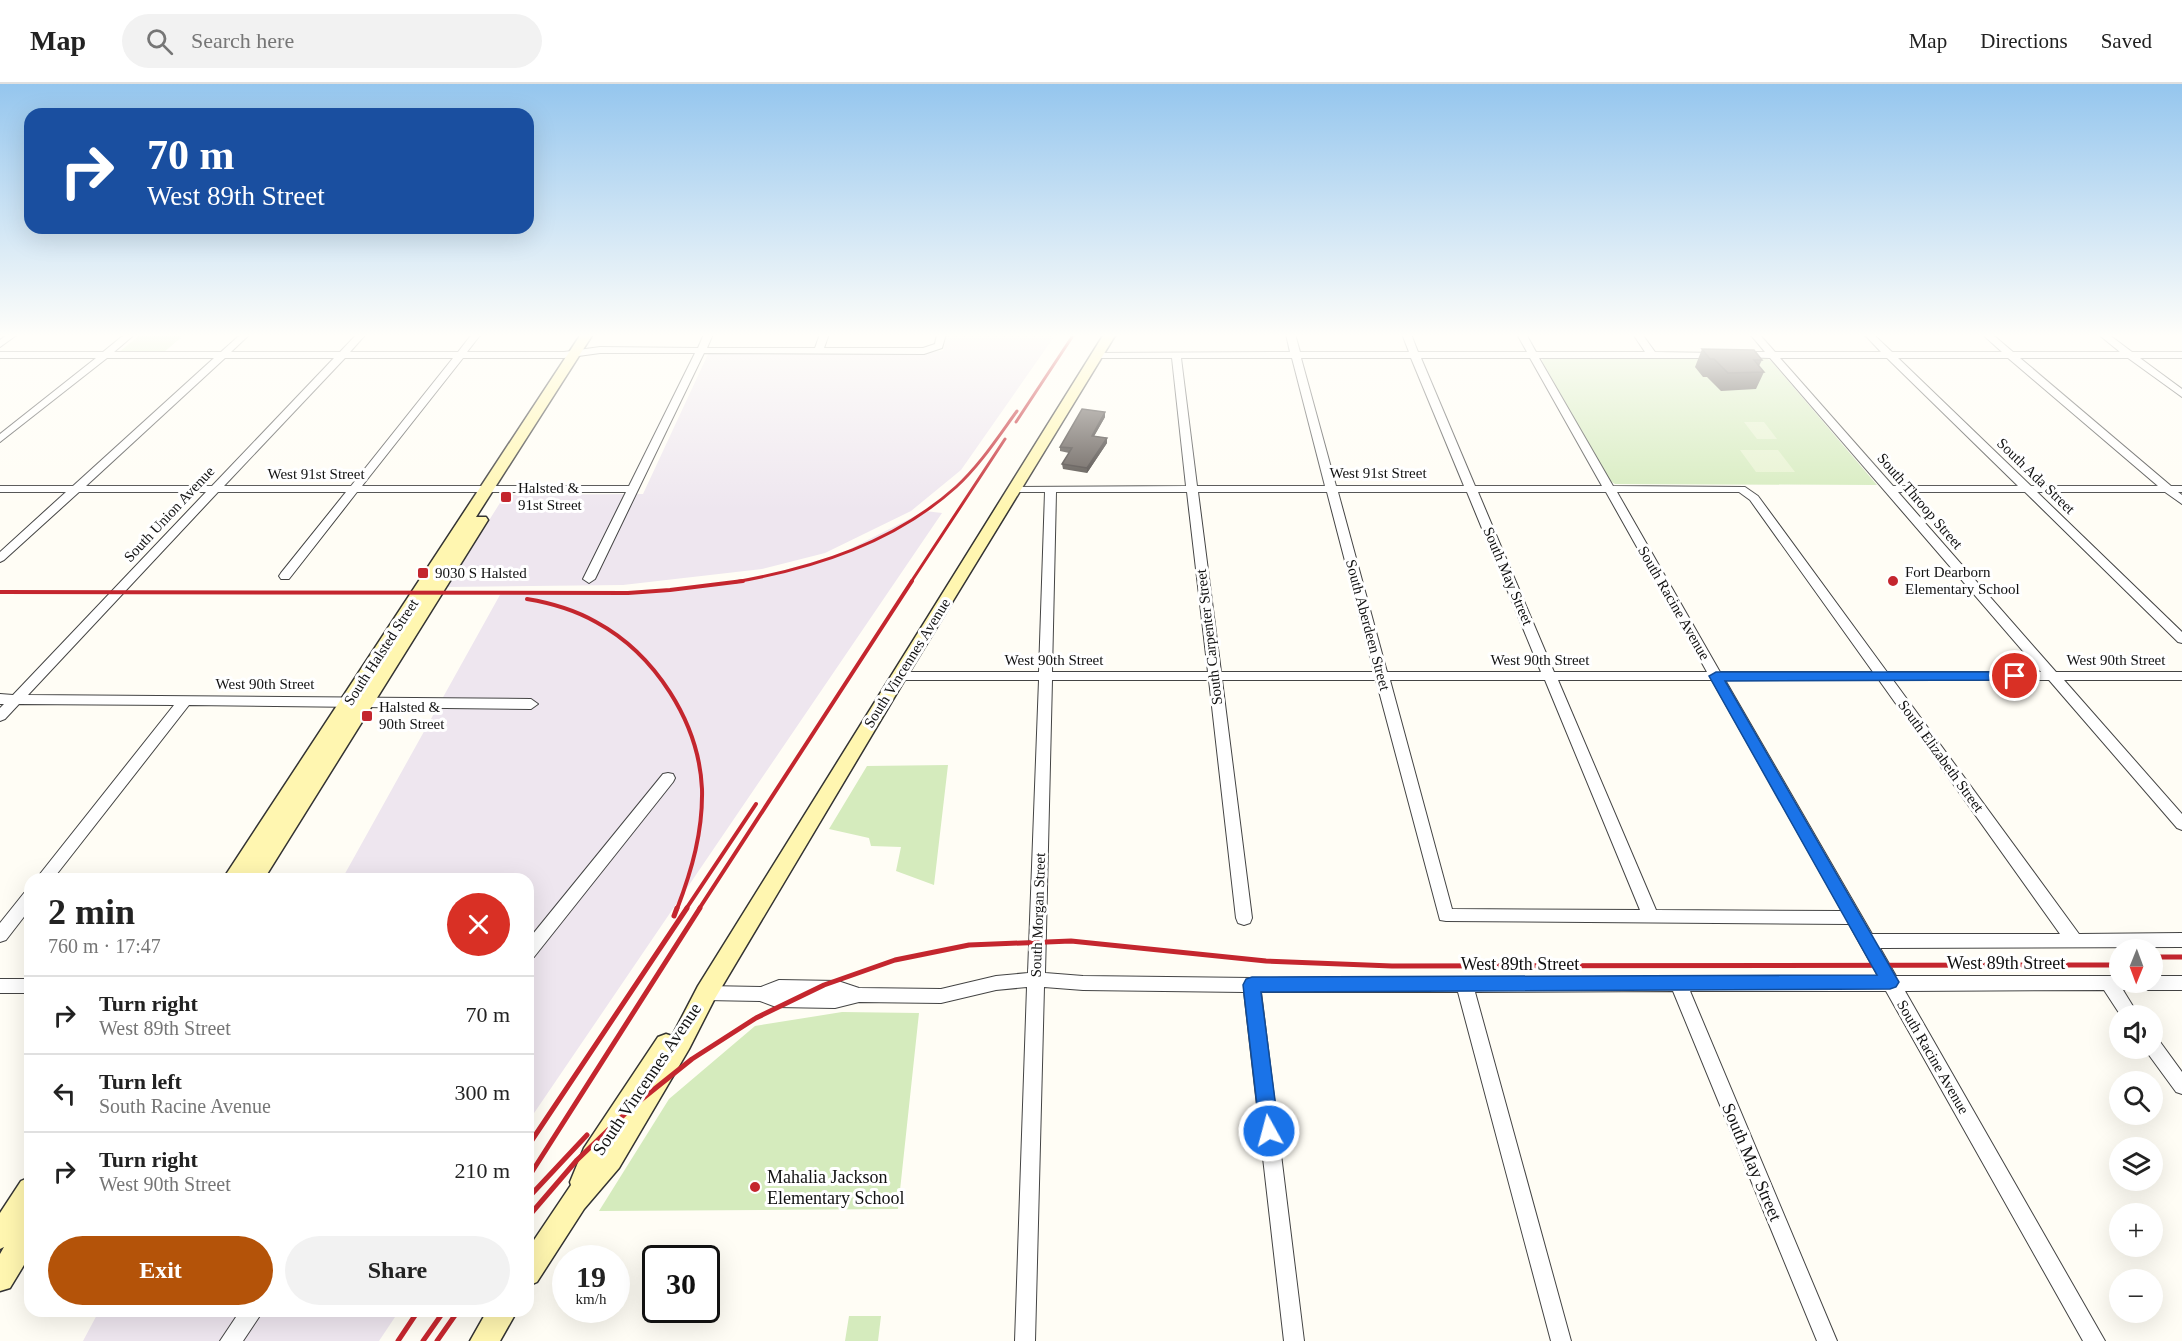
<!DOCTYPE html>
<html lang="en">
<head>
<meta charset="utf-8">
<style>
	:root { --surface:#fff; --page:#f2f2f2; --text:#222; --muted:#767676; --line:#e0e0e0; --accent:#b45309 }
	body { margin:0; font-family:"Times New Roman",serif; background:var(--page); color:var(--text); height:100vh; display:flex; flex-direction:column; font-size:22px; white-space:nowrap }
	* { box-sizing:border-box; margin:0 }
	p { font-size:20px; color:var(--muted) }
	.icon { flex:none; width:33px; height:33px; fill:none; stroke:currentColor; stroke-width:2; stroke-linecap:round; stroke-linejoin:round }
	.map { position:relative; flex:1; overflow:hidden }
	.panel { position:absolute; left:24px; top:789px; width:510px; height:444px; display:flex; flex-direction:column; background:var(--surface); border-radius:18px; box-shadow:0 6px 24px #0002 }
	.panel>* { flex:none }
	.guide { position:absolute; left:24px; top:24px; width:510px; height:126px; border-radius:18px; box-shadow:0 6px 24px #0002; background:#1a4fa0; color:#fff; overflow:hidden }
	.needle { width:39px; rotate:181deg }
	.buttons { position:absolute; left:2109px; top:855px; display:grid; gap:12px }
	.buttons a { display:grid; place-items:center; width:54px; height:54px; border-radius:50%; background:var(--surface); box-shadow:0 6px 24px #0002; font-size:30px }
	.speed { position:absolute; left:552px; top:1161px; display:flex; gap:12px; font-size:30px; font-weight:700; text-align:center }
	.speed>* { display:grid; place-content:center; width:78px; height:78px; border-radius:50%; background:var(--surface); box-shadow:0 6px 24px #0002; line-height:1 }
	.speed small { font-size:15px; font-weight:400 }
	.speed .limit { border:3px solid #111; border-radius:9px; background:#fff; color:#111 }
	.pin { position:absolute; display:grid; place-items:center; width:51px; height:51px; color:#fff; margin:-26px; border:3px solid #fff; border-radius:50%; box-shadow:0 2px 6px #0007 }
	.me { position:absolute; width:66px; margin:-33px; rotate:353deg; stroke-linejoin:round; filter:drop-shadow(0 0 4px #0008) }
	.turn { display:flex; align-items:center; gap:21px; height:126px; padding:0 24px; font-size:27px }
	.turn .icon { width:78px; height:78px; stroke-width:2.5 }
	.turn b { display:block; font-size:42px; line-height:51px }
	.round { display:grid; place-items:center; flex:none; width:63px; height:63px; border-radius:32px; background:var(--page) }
	.headline { display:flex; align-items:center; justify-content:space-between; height:102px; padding:0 24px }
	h1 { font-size:36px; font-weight:600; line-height:45px }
	.cta { display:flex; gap:12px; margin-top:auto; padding:12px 24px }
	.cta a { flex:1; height:69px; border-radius:36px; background:var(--accent); color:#fff; font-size:24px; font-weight:600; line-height:69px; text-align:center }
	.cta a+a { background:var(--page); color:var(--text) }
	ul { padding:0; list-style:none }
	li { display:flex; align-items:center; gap:18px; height:78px; padding:0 24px; border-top:2px solid var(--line) }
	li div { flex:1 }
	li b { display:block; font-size:22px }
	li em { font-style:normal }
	header { display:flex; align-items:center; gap:36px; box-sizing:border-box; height:84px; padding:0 30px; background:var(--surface); border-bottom:2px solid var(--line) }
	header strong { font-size:28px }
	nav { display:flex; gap:33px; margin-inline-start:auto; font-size:21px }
	.search { width:420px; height:54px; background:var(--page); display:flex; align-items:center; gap:15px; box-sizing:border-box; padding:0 21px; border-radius:33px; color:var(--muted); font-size:22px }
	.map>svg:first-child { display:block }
	.industrial { fill:#eee6ef }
	.green { fill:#d5ebbd }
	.pitch { fill:#e6f2cf }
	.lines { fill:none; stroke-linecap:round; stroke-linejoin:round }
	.minor-casing { stroke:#444; stroke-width:2 }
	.secondary-casing { stroke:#333; stroke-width:3 }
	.minor { fill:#fff; fill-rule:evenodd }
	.secondary { fill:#fff6b0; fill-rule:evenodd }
	.rail-far2 { stroke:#c4262e; stroke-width:3 }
	.rail-far1 { stroke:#c4262e; stroke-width:4 }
	.rail { stroke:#c4262e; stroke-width:5 }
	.wall { fill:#4d4742 }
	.shaded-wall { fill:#3f3936 }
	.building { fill:#5a524d; stroke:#3f3936; stroke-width:1.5 }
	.route { fill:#1a73e8; stroke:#114b97; stroke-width:1.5 }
	.poi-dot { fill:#c4262e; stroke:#fff; stroke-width:2 }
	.labels { text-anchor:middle; stroke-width:6; stroke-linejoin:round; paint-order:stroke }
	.street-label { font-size:15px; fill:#111; stroke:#fff }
	.poi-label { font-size:15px; fill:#111; stroke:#fff; text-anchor:start }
	.near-street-label { font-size:18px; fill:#111; stroke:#fff }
	.near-poi-label { font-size:18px; fill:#111; stroke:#fff; text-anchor:start }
</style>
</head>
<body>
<header>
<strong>Map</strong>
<div class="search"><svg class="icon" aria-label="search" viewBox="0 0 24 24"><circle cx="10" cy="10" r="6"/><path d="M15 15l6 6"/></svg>Search here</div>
<nav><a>Map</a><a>Directions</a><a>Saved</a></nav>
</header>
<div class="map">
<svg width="2182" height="1257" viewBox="0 0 2182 1257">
	<rect width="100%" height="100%" fill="#fffdf5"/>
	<path class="industrial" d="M947,250H1056L961,386L911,427L825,469L762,485L623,501L447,503L505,411L643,410L709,268L943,267Z
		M925,427L942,429L528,1038V795H342L501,509L659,508L761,493L840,470Z
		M99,1227H399L379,1257H83Z"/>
	<path class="green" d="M141,250H185L163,269H118Z
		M1547,274H1766L1772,278L1877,401L1615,400L1609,396L1542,277L1543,274Z
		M948,681L934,801L896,787L901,763L871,762L869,754L829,745L867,682Z
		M842,928L919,929L898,1125L599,1127L669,1015L755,942Z
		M849,1232H881L878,1257H845Z"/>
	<path class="pitch" d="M1744,338H1764L1777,355H1757Z
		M1740,366H1778L1795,388H1756Z"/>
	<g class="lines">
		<defs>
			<path id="minor" d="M8,250H18L0,263V256Z
				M125,250H135L114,268H221L241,250H250L231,268H340L357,250H366L350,268H458L472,250H481L467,268H564L600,263L698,264L704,250H713L707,264H815L820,250H829L824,264H923L935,260L937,250H946L942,264L924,270L704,269L595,495L589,499L583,495L626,408H357L289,495H281L279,492L281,489L346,408H218L28,611L531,615L538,620L531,625L189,621L53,795H36L174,621L19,620L5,635L0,637V624L4,620H0V610L13,611L206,408H79L4,476L0,478V468L66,408H0V402H73L214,274H107L0,358V350L96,274H0V268H103ZM600,269H695L629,402H362L463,274H564ZM225,274H334L212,402H86ZM345,274H453L351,402H224Z
				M1286,250H1295L1300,268H1409L1402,250H1411L1418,268H1527L1517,250H1526L1536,268H1645L1633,250H1642L1655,268L1719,269V273L1716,274H1539L1613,402L1745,403L1758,412L1887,588H2041L1770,274L1738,273V269L1741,268H1765L1750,250H1759L1775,268H1881L1864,250H1873L1892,268H2002L1982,250H1992L2013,268H2120L2098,250H2108L2132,268H2182V274H2140L2182,305V313L2128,274H2020L2171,402H2182V408H2178L2182,411V420L2165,408H2037L2182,548V559L2178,558L2025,408H1898L2056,588H2182V596H2064L2182,730V746L2177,744L2049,596H1893L2079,850L2182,849V863L1880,864L1896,892H2120V898H2152V892H2182V906H2123L2139,932H2121L2104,906L1905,907L2105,1257H2083L1886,907H1690L1837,1257H1817L1673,907L1475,908L1571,1257H1551L1458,908H1261L1304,1257H1284L1244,908L1083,906L1044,903L1035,1257H1015L1027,903L996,906L941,919L859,918L835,924L776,923L760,917L706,916L700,914L698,909L700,904L706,902L761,903L779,896L838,897L859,904L941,905L996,892L1028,889L1039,596H898L891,592L898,588H1039L1045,408H1015L1011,407V403L1186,402L1172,274H1097L1094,273V269L1290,268ZM1181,274H1292L1325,402H1197ZM1301,274H1411L1464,402H1336ZM1421,274H1530L1602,402H1475ZM1780,274H1887L2018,402H1893ZM1898,274H2008L2158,402H2031ZM1056,408H1187L1208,588H1052ZM1198,408H1327L1374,588H1221ZM1338,408H1467L1541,588H1387ZM1478,408H1606L1707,588H1554ZM1617,408H1739L1750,416L1873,588H1720ZM1052,596H1209L1236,834L1238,839L1244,841L1250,839L1252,834L1222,596H1376L1440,836L1446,837L1849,840L1878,892L1252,894L1083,892L1045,889ZM1390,596H1545L1640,826L1452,825ZM1558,596H1712L1842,827L1656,826ZM1725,596H1879L2060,850H1872Z
				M668,689L673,690L675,694L673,698L534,873L528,875V856L663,690Z
				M30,807V825L6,856L0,858V839L24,809Z
				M0,895H30V909H0Z
				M2152,953L2158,955L2182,988V1010L2176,1008L2146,967L2145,964H2152Z
				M240,1227H263L243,1257H220Z"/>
			<path id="secondary" d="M581,250H593L476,433H486L488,436L264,795H223Z
				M1104,250H1116L907,592L714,916L689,965L619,1084L584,1125L537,1198L528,1202V1165L571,1101L570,1098L584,1064L658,953L666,950L672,952L698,902Z
				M30,1093V1129L26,1136L30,1134V1171L10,1204L0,1207V1170L4,1163L0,1165V1129L21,1097Z
				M487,1227H517L500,1257H470Z"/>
		</defs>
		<use href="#minor" class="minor-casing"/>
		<use href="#secondary" class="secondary-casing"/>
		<use href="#minor" class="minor"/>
		<use href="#secondary" class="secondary"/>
		<path class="rail-far2" d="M1016,338L1074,250
			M735,498C815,484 895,458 956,403C980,381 998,353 1017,327
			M911,498L1005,355"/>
		<path class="rail-far1" d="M0,508L628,509L670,506L743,497
			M527,515C551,519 575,526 596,538C655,570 699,638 702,705C703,747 692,786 677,825
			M686,825L756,720
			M699,825L912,497"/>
		<path class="rail" d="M674,832L677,824
			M2152,873H2182
			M528,1062L687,824
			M528,1094L700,824
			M528,1114L587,1051
			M528,1133L577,1076L632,1023L692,975L756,934L824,901L895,876L969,861L1071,857L1266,877L1392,882L2120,881
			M398,1257L418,1227
			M423,1257L444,1227
			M437,1257L458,1227"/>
	</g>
	<path class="wall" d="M1702,265L1762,276L1759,282L1764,288L1756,305L1721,307L1707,293H1703L1695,283Z
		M1105,328V333L1094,352L1107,354V359L1087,389L1063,385L1062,380L1069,369L1060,367V363Z"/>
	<path class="shaded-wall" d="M1105,328V333L1092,356V352Z
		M1107,354V359L1087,389V384Z"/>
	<path class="building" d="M1702,265L1754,266L1762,276H1754L1764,288L1728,289L1714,275H1710Z
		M1082,325L1105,328L1092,352L1107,354L1087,384L1062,380L1072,364L1060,363Z"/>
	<linearGradient id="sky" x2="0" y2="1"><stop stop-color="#95c6ee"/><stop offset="0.59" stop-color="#fffefa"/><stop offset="1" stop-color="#fffefa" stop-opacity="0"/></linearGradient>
	<rect width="2182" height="426" fill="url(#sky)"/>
	<path class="route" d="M1716,588H2015L2022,592L2015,596L1725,597L1896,893L1899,898L1896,903L1890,905L1261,908L1279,1047L1276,1053L1269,1056L1263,1053L1260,1047L1243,901L1246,895L1252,893L1877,891L1709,592Z"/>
	<g class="poi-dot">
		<rect x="500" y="407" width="12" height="12" rx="3"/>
		<rect x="417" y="483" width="12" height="12" rx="3"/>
		<circle cx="1893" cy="497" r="6"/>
		<rect x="361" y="626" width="12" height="12" rx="3"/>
		<circle cx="755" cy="1103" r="6"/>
	</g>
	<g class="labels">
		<g class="street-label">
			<text x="1378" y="394">West 91st Street</text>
			<text x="316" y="395">West 91st Street</text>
			<text transform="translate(2036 392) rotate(44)" y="5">South Ada Street</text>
			<text transform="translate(1920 417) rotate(49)" y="5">South Throop Street</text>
			<text transform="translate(169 430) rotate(-47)" y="5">South Union Avenue</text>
			<text transform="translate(1508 492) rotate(67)" y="5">South May Street</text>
			<text transform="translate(1674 519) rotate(60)" y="5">South Racine Avenue</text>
			<text transform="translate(1368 541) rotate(75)" y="5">South Aberdeen Street</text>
			<text transform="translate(1209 553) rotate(-97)" y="5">South Carpenter Street</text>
			<text transform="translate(381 568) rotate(-57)" y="5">South Halsted Street</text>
			<text x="1054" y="581">West 90th Street</text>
			<text x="1540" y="581">West 90th Street</text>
			<text x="2116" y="581">West 90th Street</text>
			<text transform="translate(907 579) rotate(-58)" y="5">South Vincennes Avenue</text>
			<text x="265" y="605">West 90th Street</text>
			<text transform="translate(1941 672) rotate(54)" y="5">South Elizabeth Street</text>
			<text transform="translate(1038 831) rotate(-88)" y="5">South Morgan Street</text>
			<text transform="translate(1933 973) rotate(60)" y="5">South Racine Avenue</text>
		</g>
		<g class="poi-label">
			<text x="518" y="409">Halsted &amp;<tspan x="518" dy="17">91st Street</tspan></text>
			<text x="1905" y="493">Fort Dearborn<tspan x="1905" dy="17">Elementary School</tspan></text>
			<text x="435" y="494">9030 S Halsted</text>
			<text x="379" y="628">Halsted &amp;<tspan x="379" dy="17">90th Street</tspan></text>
		</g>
		<g class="near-street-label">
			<text x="2006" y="885">West 89th Street</text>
			<text x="1520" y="886">West 89th Street</text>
			<text transform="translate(647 995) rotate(-56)" y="6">South Vincennes Avenue</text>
			<text transform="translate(1752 1078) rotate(67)" y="6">South May Street</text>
		</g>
		<g class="near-poi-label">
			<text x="767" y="1099">Mahalia Jackson<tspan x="767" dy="21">Elementary School</tspan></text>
		</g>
	</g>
</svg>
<div class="buttons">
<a><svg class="needle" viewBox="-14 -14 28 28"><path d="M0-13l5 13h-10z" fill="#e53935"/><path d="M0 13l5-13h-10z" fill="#767676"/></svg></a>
<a><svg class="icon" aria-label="sound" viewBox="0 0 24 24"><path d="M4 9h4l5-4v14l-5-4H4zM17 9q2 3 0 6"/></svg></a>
<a><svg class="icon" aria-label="search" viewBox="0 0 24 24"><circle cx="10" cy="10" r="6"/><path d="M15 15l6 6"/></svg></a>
<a><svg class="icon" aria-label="layers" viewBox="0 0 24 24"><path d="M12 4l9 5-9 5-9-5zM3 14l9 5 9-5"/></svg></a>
<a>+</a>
<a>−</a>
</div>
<div class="speed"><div>19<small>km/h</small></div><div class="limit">30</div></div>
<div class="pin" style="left:2015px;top:592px;background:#d93025"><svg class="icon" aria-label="arrive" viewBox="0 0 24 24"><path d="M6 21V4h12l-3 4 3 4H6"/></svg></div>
<svg class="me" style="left:1269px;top:1047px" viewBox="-20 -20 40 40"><circle r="17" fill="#1a73e8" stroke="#fff" stroke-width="3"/><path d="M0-11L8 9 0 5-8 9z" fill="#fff"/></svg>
<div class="guide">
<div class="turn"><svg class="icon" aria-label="right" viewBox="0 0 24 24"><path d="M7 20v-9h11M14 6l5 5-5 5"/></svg><div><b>70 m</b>West 89th Street</div></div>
</div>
<section class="panel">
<div class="headline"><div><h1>2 min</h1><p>760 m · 17:47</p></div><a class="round" style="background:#d93025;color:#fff"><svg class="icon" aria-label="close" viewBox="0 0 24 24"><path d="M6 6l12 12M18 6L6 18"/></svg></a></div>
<ul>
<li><svg class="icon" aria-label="right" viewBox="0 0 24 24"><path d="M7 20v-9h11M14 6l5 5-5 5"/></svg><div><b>Turn right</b><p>West 89th Street</p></div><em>70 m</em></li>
<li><svg class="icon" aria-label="left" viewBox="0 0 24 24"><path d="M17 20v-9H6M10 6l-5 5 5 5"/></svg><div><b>Turn left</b><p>South Racine Avenue</p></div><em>300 m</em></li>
<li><svg class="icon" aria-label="right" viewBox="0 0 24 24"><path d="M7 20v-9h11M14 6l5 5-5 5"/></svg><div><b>Turn right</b><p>West 90th Street</p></div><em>210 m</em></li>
</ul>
<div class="cta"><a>Exit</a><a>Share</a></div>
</section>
</div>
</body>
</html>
